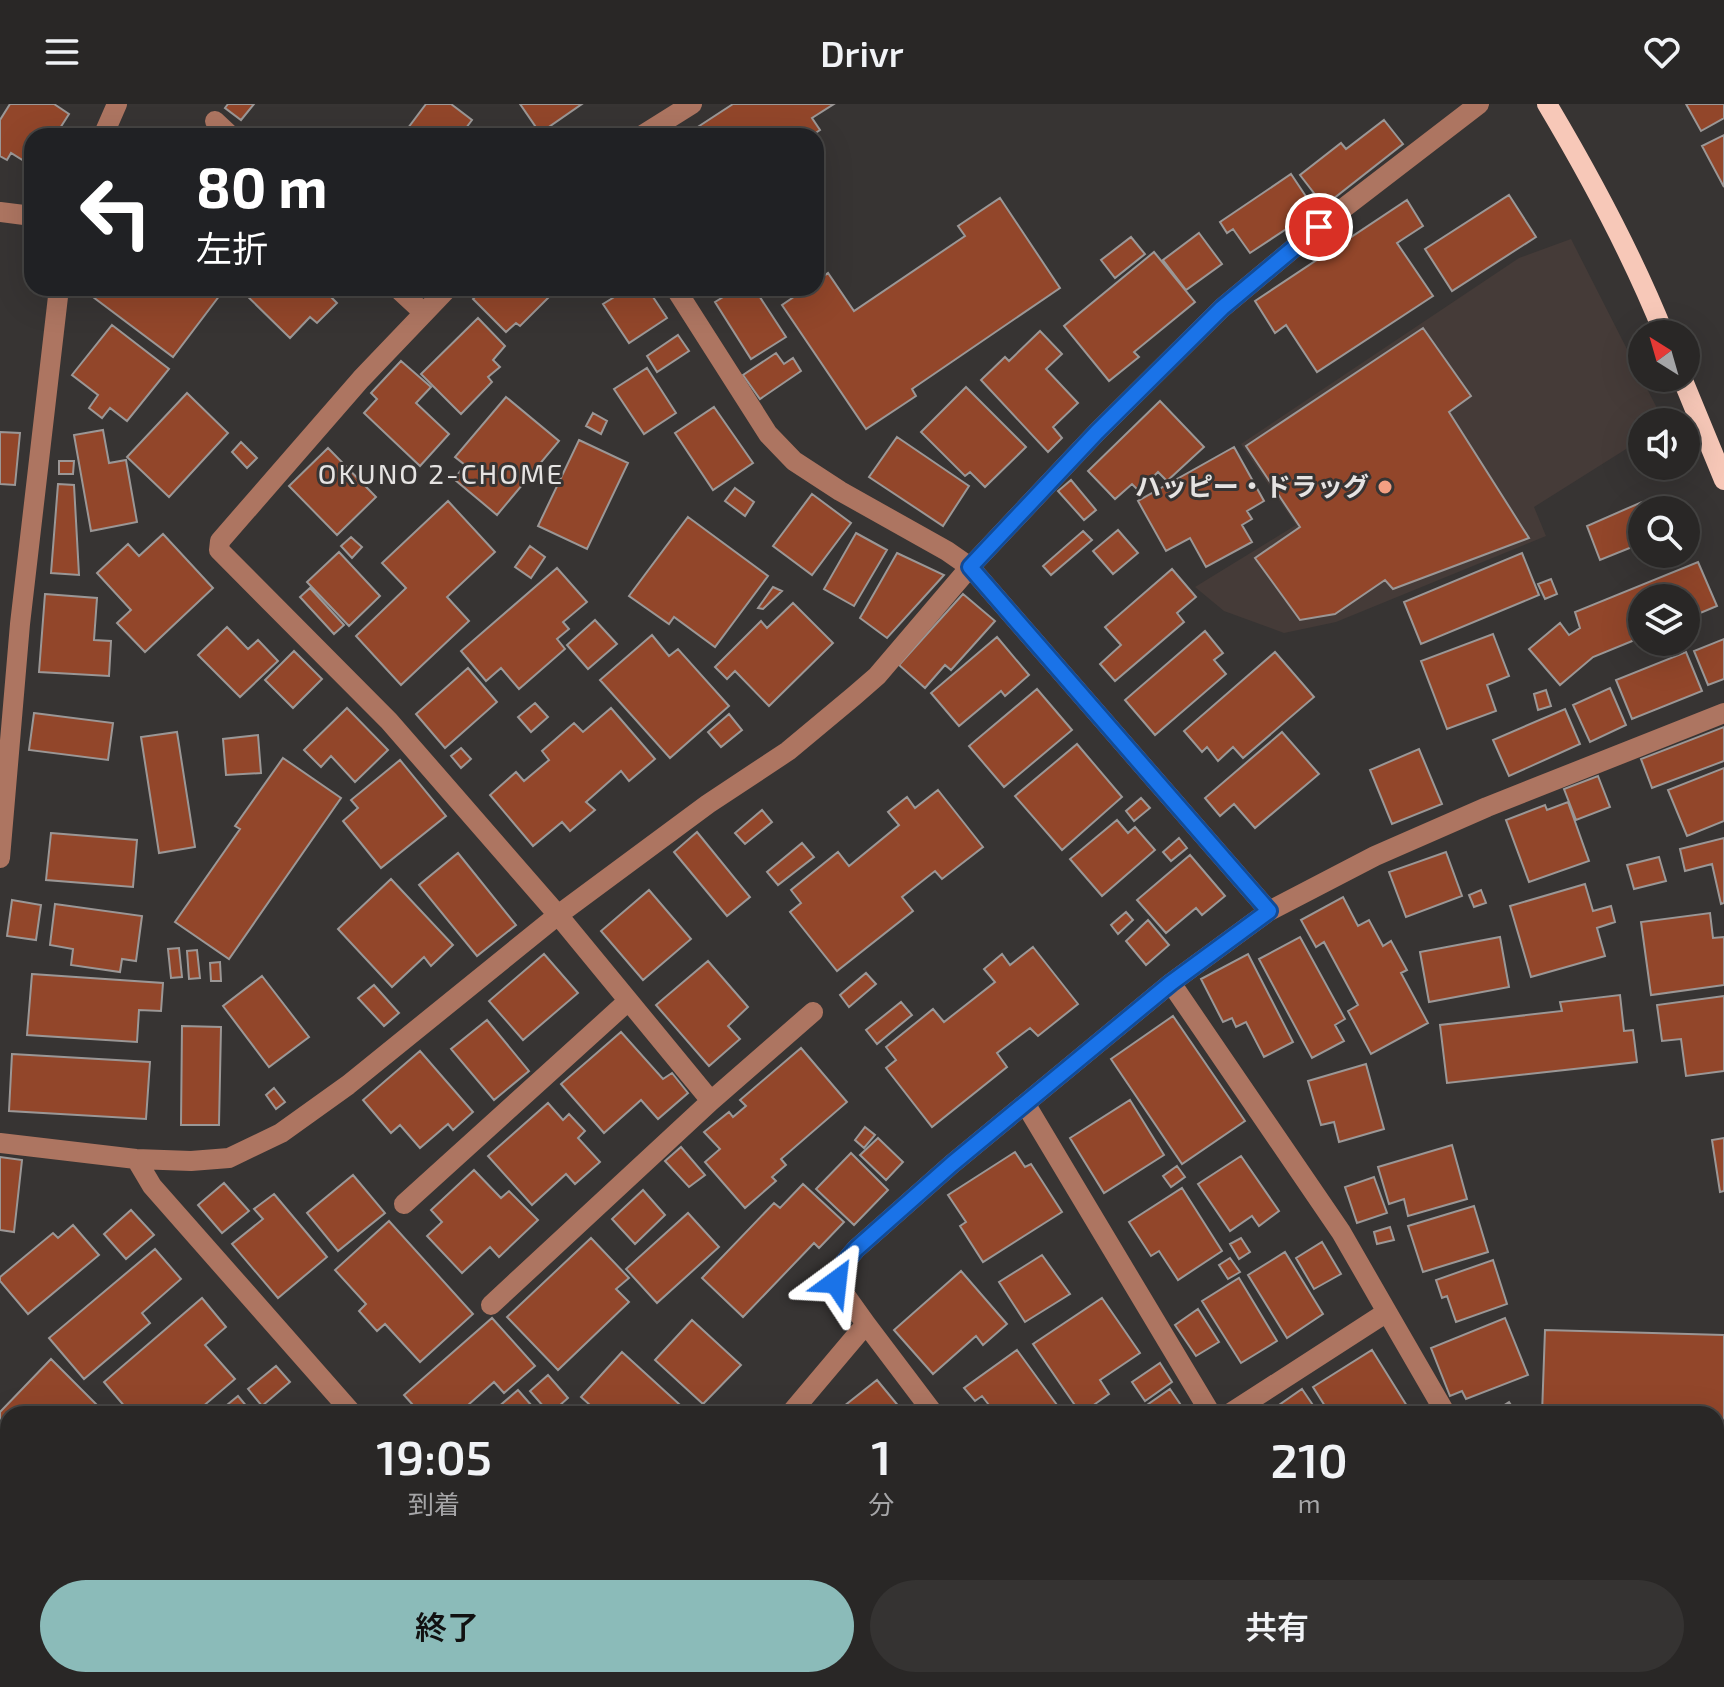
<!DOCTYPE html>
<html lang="ja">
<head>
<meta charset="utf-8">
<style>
	:root { --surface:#292726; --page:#353332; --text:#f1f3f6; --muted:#a5a5a7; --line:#454443; --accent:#8bbbb9 }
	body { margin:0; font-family:"Exo 2","Noto Sans JP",sans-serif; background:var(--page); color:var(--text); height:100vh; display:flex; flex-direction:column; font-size:30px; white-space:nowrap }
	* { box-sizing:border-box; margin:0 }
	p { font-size:26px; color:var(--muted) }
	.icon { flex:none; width:44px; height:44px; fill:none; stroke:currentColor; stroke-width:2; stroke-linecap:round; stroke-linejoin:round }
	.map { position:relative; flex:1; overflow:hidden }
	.details { position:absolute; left:0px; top:1302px; width:1724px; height:282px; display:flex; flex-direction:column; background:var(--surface); border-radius:24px 24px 0 0; box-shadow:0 8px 32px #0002,0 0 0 2px var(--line) }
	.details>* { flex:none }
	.guide { position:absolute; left:24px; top:24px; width:800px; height:168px; border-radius:24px; box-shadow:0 8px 32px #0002,0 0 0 2px var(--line); background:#202124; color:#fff; overflow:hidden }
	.needle { width:52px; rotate:323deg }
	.tools { position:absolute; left:1628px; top:216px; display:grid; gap:16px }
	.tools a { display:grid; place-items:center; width:72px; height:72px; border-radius:50%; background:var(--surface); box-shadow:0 8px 32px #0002,0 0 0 2px var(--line); font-size:40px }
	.pin { position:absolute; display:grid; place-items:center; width:68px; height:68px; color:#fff; margin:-34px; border:4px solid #fff; border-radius:50%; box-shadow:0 2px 8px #0007 }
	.me { position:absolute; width:88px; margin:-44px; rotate:30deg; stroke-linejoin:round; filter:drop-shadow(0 0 6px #0008) }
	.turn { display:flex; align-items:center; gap:28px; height:168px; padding:0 40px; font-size:36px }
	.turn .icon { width:104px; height:104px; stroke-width:2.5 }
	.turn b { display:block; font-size:56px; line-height:68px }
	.eta { display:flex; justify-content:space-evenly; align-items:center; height:136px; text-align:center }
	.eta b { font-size:48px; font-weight:600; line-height:56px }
	.cta { display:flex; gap:16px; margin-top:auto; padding:16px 40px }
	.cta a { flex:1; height:92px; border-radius:48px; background:var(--accent); color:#111; font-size:32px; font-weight:600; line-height:92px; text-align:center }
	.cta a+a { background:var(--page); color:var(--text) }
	header { display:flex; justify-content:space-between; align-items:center; height:104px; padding:0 40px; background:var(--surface); font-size:36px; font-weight:600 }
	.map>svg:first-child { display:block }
	.built { fill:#453b38 }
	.building { fill:#92462a; stroke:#9b9796; stroke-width:2 }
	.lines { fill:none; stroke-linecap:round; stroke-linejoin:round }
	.minor { stroke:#ad7561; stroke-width:20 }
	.major { stroke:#f7c8b8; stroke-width:20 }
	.route-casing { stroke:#114b97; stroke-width:20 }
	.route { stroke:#1a73e8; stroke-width:14 }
	.poi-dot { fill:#f39f82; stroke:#373433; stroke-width:3 }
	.labels { text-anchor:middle; stroke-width:6; stroke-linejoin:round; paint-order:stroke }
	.poi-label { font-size:26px; font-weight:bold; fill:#e5e3e2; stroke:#373433; text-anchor:end }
	.neighbourhood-label { font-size:28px; letter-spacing:2px; fill:#e5e3e2; stroke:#373433 }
</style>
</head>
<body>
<header><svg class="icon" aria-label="menu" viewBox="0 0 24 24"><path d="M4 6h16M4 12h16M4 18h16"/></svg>Drivr<svg class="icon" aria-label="heart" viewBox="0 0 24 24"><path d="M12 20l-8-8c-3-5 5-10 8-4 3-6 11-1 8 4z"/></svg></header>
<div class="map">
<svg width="1724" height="1583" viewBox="0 0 1724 1583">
	<rect width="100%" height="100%" fill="#373433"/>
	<path class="built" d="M1571,135L1664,318H1642V335L1534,403L1546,432L1336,518L1284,529L1224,507L1195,483L1296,421L1241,340L1519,154Z"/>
	<path class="building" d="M10,0H54L69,10L55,32H32V62L11,49L7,56L0,52V16Z
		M228,0H254L241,16L225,4Z
		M426,0H451L472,16L460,32H402Z
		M520,0H582L540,29Z
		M733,0H834L812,14L820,26L811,32H799L795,26L786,32H684Z
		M1686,0H1724V14L1701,27Z
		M1384,16L1403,40L1324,102L1300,71L1341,39L1346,45Z
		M1724,31V83L1702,42Z
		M1291,70L1315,106L1250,149L1233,125L1227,129L1220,118Z
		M1509,91L1536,133L1452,187L1425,145Z
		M1000,94L1060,184L912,285L916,292L866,325L782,201L807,184H816V178L828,169L854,207L965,132L958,122Z
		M1407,96L1423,122L1397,139L1433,192L1317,268L1286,221L1275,229L1255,197Z
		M1199,129L1222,160L1186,186L1163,156Z
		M1131,133L1145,150L1115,174L1101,156Z
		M1154,148L1195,198L1134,248L1139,253L1109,277L1064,222Z
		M81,184H211L220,191L173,253Z
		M243,184H322L337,199L317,219L310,213L290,234L241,186Z
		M484,184H558L520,222L516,219L506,228L473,195Z
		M629,184H647L667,214L629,239L603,200Z
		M738,184H754L786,233L751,255L715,198Z
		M478,214L505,242L493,256L500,263L488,273L492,278L461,310L421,270Z
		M112,221L169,265L127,317L110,304L102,314L89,304L98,291L72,271Z
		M1423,224L1471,292L1449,308L1529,434L1393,485L1385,476L1335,510L1300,516L1255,454L1300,423L1246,342Z
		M1040,227L1062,250L1046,265L1078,299L1053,323L1062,334L1048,348L981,276L1005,253L1009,257Z
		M678,231L689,247L657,268L647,252Z
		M776,249L784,260L793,254L801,267L760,295L743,271Z
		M401,257L431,283L416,299L449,330L420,362L364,309L377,295L371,289Z
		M647,264L676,309L644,330L614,285Z
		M966,283L1026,343L985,383L970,368L965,372L921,328Z
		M187,289L228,329L169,393L127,353Z
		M506,293L559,337L497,411L454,375L465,361L455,353Z
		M1160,297L1204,343L1167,377L1158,368L1139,387L1132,380L1115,395L1088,367Z
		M714,303L753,359L713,386L675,329Z
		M593,309L607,317L601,330L586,322Z
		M103,326L109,359L126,356L137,418L91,427L74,331Z
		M0,328L20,329L15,381L0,380Z
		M897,333L969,382L943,422L869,373Z
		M579,336L628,359L587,445L538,422Z
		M241,338L257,354L247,364L232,348Z
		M1234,343L1264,397L1247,407L1252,415L1242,421L1252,438L1206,463L1190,434L1166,447L1138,397Z
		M328,344L376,393L337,431L289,382Z
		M59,357H74L73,370H59Z
		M1071,376L1096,406L1084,416L1058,387Z
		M58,380L74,381L79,471L51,469Z
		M735,384L754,398L745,412L725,397Z
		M812,390L851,419L812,471L773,442Z
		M448,397L495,448L447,493L469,517L401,581L356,532L406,484L382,459Z
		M1642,398L1646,406H1642V439L1600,456L1587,422Z
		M688,413L768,472L715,543L674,513L669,520L629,492Z
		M1118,426L1138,449L1113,470L1093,447Z
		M1083,427L1092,436L1051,471L1043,462Z
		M856,429L887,446L854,502L824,485Z
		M163,430L213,484L145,548L117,519L131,506L97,469L128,440L139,452Z
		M351,433L362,443L352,454L341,442Z
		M530,442L545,453L531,474L515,463Z
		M339,448L380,492L349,522L307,478Z
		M897,449L944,471L887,534L860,514Z
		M1522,449L1539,491L1421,540L1404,498Z
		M1698,458L1717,502L1686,515V494H1642V533L1593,553L1560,581L1529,545L1560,519L1569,531L1580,524L1575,508Z
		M557,464L587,498L563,518L569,525L557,535L565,545L519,585L501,564L486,577L461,547Z
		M1172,465L1196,493L1177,509L1184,518L1115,577L1100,560L1121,541L1105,523Z
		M1551,475L1557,490L1545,495L1538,480Z
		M773,483L782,487L763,505L758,504Z
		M310,484L344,521L334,530L300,493Z
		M45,490L97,494L94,536L111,537L109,572L39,568Z
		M963,490L995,517L951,566L945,561L925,584L899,561Z
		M793,499L833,539L769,602L735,567L727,575L715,563L761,517L767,524Z
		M595,516L617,540L588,565L567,541Z
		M227,523L248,545L258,536L278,557L240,593L198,551Z
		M1205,527L1223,549L1214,556L1226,570L1155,631L1125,596Z
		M1493,530L1509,572L1487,581L1496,607L1447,625L1421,557Z
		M652,531L669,552L678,545L729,602L670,654L600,576Z
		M997,533L1029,571L1005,592L1001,587L959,622L931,589Z
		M1724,535V575L1708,581L1694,547Z
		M294,547L322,575L293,604L265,576Z
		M1275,548L1314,593L1243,654L1233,643L1218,657L1207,643L1202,648L1184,627Z
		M1686,548L1702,587L1632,615L1616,576Z
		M468,564L497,598L445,644L416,610Z
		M1610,584L1626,621L1590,638L1573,601Z
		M1037,585L1072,626L1004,683L969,642Z
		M1546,586L1551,602L1538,606L1534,590Z
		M535,599L548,613L531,628L518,613Z
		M347,604L388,646L355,678L331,652L321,663L304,646Z
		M611,604L655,655L629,677L621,667L586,698L595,706L570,727L562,718L533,742L490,691L516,668L524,677L549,656L542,647L574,619L583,628Z
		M1565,605L1580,640L1509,672L1493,636Z
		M34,609L113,619L108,656L29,646Z
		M729,610L742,626L721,643L708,628Z
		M1724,623V657L1652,684L1641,655Z
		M177,628L195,743L159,749L141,633Z
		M1282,628L1319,670L1255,724L1234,700L1220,712L1205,694Z
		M258,631L261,669L226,671L223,635Z
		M1077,640L1122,693L1062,746L1015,692Z
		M461,644L471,655L461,664L451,652Z
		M1419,645L1442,700L1392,720L1370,666Z
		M283,654L341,694L229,855L175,818L240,725L235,722Z
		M400,656L446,712L381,764L343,717L358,704L351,696Z
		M1724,664V717L1687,732L1668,686Z
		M1598,672L1610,703L1576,716L1564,685Z
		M938,686L983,743L942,775L935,767L902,793L913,807L837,867L790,808L801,799L791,786L838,748L849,762L899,721L888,708L907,693L915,704Z
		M1141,694L1150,704L1134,717L1126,707Z
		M1568,698L1589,757L1529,778L1506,716L1545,701L1547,706Z
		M762,706L772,718L745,740L735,729Z
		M1117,716L1128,729L1135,723L1155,746L1102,792L1070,755Z
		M697,728L750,793L727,812L674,748Z
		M51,729L137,736L133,783L46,776Z
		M1179,734L1187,744L1171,757L1163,748Z
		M1724,734V799L1721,800L1712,760L1685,767L1680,745Z
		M802,739L814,753L778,781L767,768Z
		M1446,748L1462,792L1406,813L1389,768Z
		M458,749L516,821L477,852L419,781Z
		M1190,751L1225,792L1202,811L1196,804L1166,829L1137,796Z
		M1659,753L1666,777L1634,785L1627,761Z
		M391,775L453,841L431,862L424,853L392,883L338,825Z
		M1585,780L1593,807L1611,802L1615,818L1597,824L1605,852L1531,873L1510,802Z
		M649,786L691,835L643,876L601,827Z
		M1481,786L1486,799L1474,803L1469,791Z
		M1343,793L1358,822L1369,816L1383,842L1391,837L1407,866L1401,869L1428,919L1371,950L1348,907L1358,901L1324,838L1316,843L1301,816Z
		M12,796L41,801L36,836L7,832Z
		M55,800L142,812L136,857L122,855L120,868L71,861L73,845L50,841Z
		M1126,808L1133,816L1118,830L1111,821Z
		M1710,809L1713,834L1724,833V881L1651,891L1641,818Z
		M1148,816L1169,841L1146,861L1126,837Z
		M1300,833L1345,915L1335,921L1344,937L1312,954L1259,855Z
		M1500,833L1509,883L1429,898L1420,848Z
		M1033,843L1078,900L1038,932L1030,924L997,949L1007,963L932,1023L886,964L896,956L886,943L933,905L944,918L995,878L984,865L1002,850L1010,861Z
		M179,844L182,873L171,874L168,845Z
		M197,846L200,874L189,875L187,847Z
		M544,850L578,889L523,936L489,897Z
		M1248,850L1293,938L1264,953L1246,918L1236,923L1232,914L1223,918L1201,875Z
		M708,857L748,903L728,922L740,935L709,962L656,901Z
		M220,858L221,877H211L210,859Z
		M866,869L876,880L849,903L840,891Z
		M32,870L163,879L161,907L139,906L137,938L27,931Z
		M262,872L309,933L269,963L223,902Z
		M374,881L399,909L384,922L358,894Z
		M1620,891L1624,927L1633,926L1637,958L1447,979L1440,921L1562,907L1560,898Z
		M1724,892V967L1686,972L1681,935L1662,937L1657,901Z
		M901,898L912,911L877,940L866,926Z
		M1173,912L1245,1017L1182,1060L1111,955Z
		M487,916L529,967L494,996L451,945Z
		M182,922L221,923L219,1021H181Z
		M621,928L663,975L672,969L688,989L658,1015L641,996L604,1029L561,980Z
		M801,944L847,998L781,1055L786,1061L772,1073L776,1077L745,1104L705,1058L720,1045L704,1028L729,1008L733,1013L746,1002L740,996Z
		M420,947L473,1008L453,1026L448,1020L420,1044L400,1021L391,1029L363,996Z
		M12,950L150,958L146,1015L9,1007Z
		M1366,960L1384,1025L1339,1038L1334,1018L1321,1021L1308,977Z
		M274,984L285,998L276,1005L266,991Z
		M1130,996L1164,1051L1104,1089L1070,1034Z
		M548,999L563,1016L569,1010L585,1027L578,1034L600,1058L575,1080L566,1070L532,1101L488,1052Z
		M865,1023L875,1031L864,1044L855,1036Z
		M878,1034L903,1058L886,1076L860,1051Z
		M1724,1034V1087L1720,1088L1712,1036Z
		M1452,1041L1467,1095L1408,1112L1404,1095L1389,1100L1378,1063Z
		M681,1043L705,1071L689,1083L665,1057Z
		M1015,1048L1025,1063L1031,1060L1062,1108L983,1158L960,1122L966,1118L948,1091Z
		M851,1049L888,1086L854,1121L816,1085Z
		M1241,1052L1279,1107L1259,1122L1252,1112L1230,1127L1198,1080Z
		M0,1053L22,1056L14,1128L0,1126Z
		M1177,1062L1185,1073L1171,1083L1163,1072Z
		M474,1066L501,1094L509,1087L538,1116L499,1153L490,1143L462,1169L427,1132L442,1118L431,1106Z
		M353,1071L385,1109L338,1147L307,1109Z
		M1374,1073L1387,1109L1357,1119L1345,1083Z
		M224,1079L249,1107L222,1129L198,1101Z
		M803,1080L844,1118L819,1144L814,1139L743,1213L702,1174L774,1099L780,1104Z
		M1182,1084L1222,1147L1178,1176L1159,1147L1151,1152L1129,1118Z
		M643,1086L665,1111L635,1140L612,1115Z
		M274,1090L327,1153L278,1194L232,1140L263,1115L254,1105Z
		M1474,1102L1488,1148L1423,1168L1408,1122Z
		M131,1106L154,1131L126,1155L104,1130Z
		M688,1109L719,1143L657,1199L626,1165Z
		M389,1117L473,1210L420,1258L385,1220L377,1227L359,1207L366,1200L335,1166Z
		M73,1121L99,1151L28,1210L0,1177V1173L53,1129L58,1134Z
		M1390,1123L1394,1136L1377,1140L1374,1128Z
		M591,1134L629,1174L616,1185L629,1198L558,1266L507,1213Z
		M1241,1134L1250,1148L1239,1155L1230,1140Z
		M1322,1138L1341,1170L1314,1185L1296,1154Z
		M155,1145L181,1175L142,1209L150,1219L84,1275L49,1234Z
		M1285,1148L1323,1210L1287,1234L1248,1171Z
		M1042,1151L1070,1190L1025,1218L999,1178Z
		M1230,1154L1240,1168L1228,1175L1219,1161Z
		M1493,1156L1507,1200L1456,1218L1447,1192L1442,1194L1436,1176Z
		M961,1167L1007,1220L983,1241L976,1232L933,1270L894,1226Z
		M1239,1174L1277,1237L1241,1259L1202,1197Z
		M202,1194L226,1223L205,1241L235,1275L194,1310H131L104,1278Z
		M1102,1194L1140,1249L1100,1276L1109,1290L1081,1310L1033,1240Z
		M1198,1205L1219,1238L1196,1252L1175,1221Z
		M492,1214L535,1262L504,1289L494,1278L458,1310H421L404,1291Z
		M1505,1214L1528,1271L1466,1295L1462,1287L1450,1292L1431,1244Z
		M692,1216L741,1261L703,1300L655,1256Z
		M1545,1226L1724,1231V1327H1716V1310H1542Z
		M1017,1246L1057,1301L1044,1310H996L982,1292L975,1297L964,1284Z
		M1372,1246L1412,1310H1330L1313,1283Z
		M622,1248L690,1310H600L581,1293Z
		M51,1255L102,1306L98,1310H74L70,1307L67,1310H8V1371L0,1379V1308Z
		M1160,1259L1172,1278L1145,1297L1132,1278Z
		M276,1262L290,1278L262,1302L248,1285Z
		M548,1271L568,1294L550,1310L530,1287Z
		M877,1276L905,1310H834Z
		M1170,1285L1187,1310H1134Z
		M1302,1285L1319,1310H1266Z
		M518,1286L539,1310H490Z
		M238,1292L253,1310H216Z
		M1509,1298L1517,1310H1490Z
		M8,1533L6,1572L17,1583H0V1541Z
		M227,1576H304L296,1583H220Z
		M391,1576H494L488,1583H385Z
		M899,1576H933L927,1583H905Z
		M953,1576H977L979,1578L975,1583H946Z
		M986,1576H1120L1123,1581L1120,1583H992Z
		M1163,1576H1198L1189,1583H1169Z
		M1295,1576H1343L1340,1578L1344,1583H1301Z
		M1387,1576H1422L1429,1583H1380Z
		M1559,1576H1618L1624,1583H1551Z"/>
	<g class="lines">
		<path class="minor" d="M215,17L231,32
			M103,32L117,0
			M641,32L692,0
			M0,108L32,112
			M397,184L424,209
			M448,184L361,275L220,437L219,446L389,617L558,811L711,997
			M675,184L768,330L794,357L840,387L947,447L970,463L1269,807
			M0,754L20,520L59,184
			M1171,879L1341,1128L1387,1208L1229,1310
			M1026,1001L1211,1310
			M0,1039L136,1055L191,1057L229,1054L281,1029L348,981L558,811L708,700L788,647L854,592L877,572L970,463L1097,328L1222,204L1319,123L1479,0
			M136,1055L152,1082L353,1310
			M404,1100L627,898
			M491,1201L711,997L813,908
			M1387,1208L1446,1310
			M866,1220L934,1310
			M790,1310L866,1220L836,1178L840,1164L856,1145L952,1060L1171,879L1269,807L1375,752L1487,703L1724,609
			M0,1470L8,1478
			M113,1576L121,1583
			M841,1576L848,1583
			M1137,1576L1142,1583
			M1447,1576L1454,1583
			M543,1583L549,1576
			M764,1583L770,1576"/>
		<path class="major" d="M1547,0C1591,74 1632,150 1664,230
			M1682,274L1724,376"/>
	</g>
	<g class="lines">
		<defs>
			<path id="route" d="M836,1178L840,1164L856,1145L952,1060L1171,879L1269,807L970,463L1097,328L1222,204L1319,123"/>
		</defs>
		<use href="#route" class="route-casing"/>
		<use href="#route" class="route"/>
	</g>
	<circle class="poi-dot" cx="1385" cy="383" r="8"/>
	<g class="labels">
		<g class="poi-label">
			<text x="1369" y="392">ハッピー・ドラッグ</text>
		</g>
		<g class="neighbourhood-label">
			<text x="441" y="380">OKUNO 2-CHOME</text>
		</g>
	</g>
</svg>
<div class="tools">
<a><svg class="needle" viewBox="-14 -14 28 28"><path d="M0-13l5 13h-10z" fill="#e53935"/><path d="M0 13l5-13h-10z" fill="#a5a5a7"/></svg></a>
<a><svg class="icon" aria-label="sound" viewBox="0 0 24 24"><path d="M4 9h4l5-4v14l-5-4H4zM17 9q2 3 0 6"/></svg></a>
<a><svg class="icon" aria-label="search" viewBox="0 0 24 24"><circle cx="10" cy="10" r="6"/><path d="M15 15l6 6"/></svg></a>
<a><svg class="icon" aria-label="layers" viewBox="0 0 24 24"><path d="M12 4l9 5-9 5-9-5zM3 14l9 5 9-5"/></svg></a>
</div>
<div class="pin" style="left:1319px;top:123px;background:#d93025"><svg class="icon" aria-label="arrive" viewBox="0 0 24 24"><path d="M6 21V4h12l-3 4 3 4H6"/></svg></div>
<svg class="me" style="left:836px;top:1178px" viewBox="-20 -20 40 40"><path d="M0-17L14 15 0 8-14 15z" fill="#1a73e8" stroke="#fff" stroke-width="4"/></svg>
<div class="guide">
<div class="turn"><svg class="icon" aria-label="left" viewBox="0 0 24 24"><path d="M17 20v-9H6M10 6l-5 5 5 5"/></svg><div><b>80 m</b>左折</div></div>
</div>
<section class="details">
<div class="eta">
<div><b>19:05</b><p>到着</p></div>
<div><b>1</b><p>分</p></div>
<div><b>210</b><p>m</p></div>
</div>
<div class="cta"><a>終了</a><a>共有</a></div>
</section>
</div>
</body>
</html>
